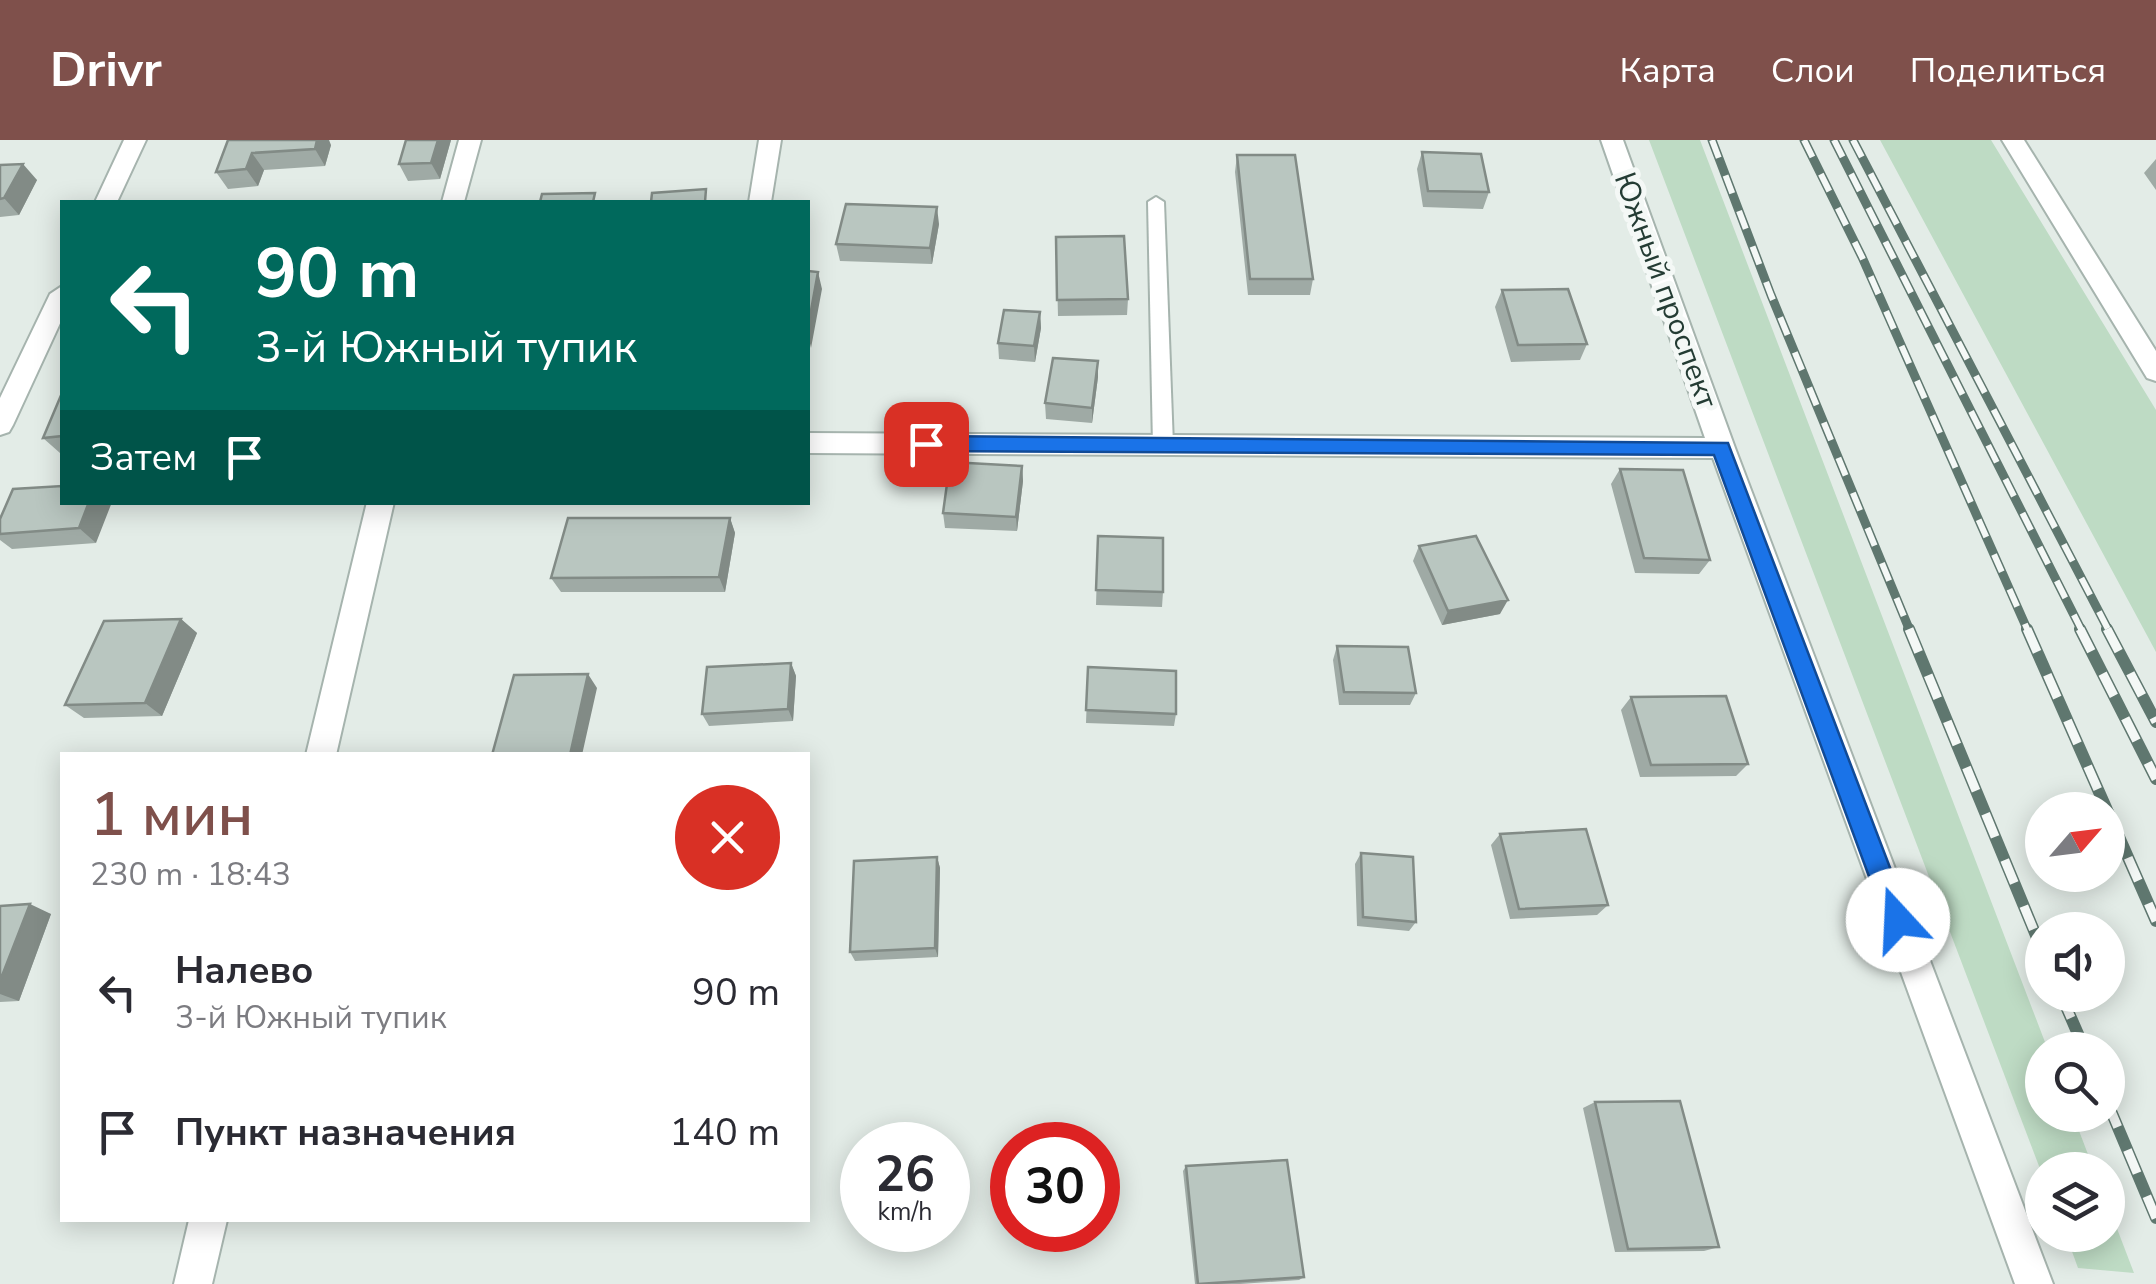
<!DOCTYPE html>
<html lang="ru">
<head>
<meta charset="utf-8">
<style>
	:root { --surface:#fff; --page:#f2f2f3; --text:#2b2b33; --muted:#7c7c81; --accent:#7f504b }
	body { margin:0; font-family:"Nunito Sans",sans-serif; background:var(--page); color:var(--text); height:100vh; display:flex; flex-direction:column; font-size:38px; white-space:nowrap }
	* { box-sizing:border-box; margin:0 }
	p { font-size:32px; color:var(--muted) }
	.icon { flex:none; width:55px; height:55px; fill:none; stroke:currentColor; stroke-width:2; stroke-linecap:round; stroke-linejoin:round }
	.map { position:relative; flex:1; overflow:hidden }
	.panel { position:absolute; left:60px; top:612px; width:750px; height:470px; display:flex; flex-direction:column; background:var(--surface); border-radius:0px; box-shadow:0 5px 25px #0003 }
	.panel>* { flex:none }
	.hud { position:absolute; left:60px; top:60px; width:750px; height:305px; border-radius:0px; box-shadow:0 5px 25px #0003; background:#00695c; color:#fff; overflow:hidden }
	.needle { width:65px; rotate:62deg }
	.controls { position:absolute; left:2025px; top:652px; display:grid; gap:20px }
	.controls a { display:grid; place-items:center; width:100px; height:100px; border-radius:50%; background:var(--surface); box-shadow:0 5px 25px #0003; font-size:50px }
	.speed { position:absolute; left:840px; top:982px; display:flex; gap:20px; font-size:50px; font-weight:700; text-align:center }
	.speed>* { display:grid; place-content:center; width:130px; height:130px; border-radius:50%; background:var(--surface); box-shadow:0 5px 25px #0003; line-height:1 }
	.speed small { font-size:25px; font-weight:400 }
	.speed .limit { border:15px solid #d22; background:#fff; color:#111 }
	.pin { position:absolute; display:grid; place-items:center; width:85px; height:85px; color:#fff; margin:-42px; border-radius:20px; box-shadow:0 5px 15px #0006 }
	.me { position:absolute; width:110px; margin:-55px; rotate:340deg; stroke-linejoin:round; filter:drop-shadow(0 0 8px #0008) }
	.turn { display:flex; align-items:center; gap:35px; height:210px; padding:0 30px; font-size:45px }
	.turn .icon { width:130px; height:130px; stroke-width:2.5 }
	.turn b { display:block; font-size:70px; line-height:85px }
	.then { display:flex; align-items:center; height:95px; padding:0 30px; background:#0003; gap:20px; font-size:38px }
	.round { display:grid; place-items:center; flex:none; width:105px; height:105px; border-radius:52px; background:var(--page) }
	.headline { display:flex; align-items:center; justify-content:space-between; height:170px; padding:0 30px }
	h1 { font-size:60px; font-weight:600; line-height:75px; color:var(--accent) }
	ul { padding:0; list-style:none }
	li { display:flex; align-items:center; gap:30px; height:140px; padding:0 30px }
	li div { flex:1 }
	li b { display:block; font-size:38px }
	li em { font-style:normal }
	header { display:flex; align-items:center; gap:60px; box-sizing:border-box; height:140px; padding:0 50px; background:var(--accent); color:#fff }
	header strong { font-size:48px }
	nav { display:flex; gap:55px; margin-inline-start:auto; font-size:35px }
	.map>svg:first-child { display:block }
	.green { fill:#bedbc4 }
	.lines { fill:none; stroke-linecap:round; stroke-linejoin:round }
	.lane-casing { stroke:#a6b4ae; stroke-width:4 }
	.street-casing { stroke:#a6b4ae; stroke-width:4 }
	.lane { fill:#fff; fill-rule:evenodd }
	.street { fill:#fff; fill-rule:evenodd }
	.rail-far1-casing { stroke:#5f776f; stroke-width:9 }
	.rail-casing { stroke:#5f776f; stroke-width:12 }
	.rail-far1 { stroke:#f4f8f6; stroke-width:6; stroke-dasharray:19; stroke-linecap:butt }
	.rail { stroke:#f4f8f6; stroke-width:9; stroke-dasharray:25; stroke-linecap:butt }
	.wall { fill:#9faaa5 }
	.shaded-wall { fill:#828b86 }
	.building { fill:#b9c6c0; stroke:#828b86; stroke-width:2.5 }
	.route { fill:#1a73e8; stroke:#114b97; stroke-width:2.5 }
	.labels { text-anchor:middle; stroke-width:10; stroke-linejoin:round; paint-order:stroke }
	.street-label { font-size:30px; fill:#243c34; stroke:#f4f8f6 }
</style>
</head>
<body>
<header>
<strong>Drivr</strong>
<nav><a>Карта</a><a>Слои</a><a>Поделиться</a></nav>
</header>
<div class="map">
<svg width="2156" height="1144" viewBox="0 0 2156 1144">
	<rect width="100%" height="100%" fill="#e3ece7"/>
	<path class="green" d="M1649,0H1700L2048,910H2042V975H2073L2094,1030H2042V1034Z
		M1880,0H1991L2156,270V512Z
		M2108,1065L2134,1133L2078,1128L2066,1095H2108Z"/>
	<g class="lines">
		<defs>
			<path id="lane" d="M1156,57L1164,62L1173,305L1163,312L1153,305L1148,62Z"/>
			<path id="street" d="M124,0H146L117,62H95Z
				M459,0H481L464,62H442Z
				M759,0H781L771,62H749Z
				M1601,0H1623L1735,308L2053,1144H2015L1713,318L808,313V293L1705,298Z
				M2002,0H2024L2156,211V241L2147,238Z
				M62,146V179L13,285L9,292L0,295V258L50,154Z
				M367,362H394L336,615H306Z
				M189,1080H227L212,1144H174Z"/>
		</defs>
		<use href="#lane" class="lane-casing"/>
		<use href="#street" class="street-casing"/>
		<use href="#lane" class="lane"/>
		<use href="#street" class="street"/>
		<defs>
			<path id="rail-far1" d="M1712,0L1771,155L1910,491
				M1804,0L1862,117L2028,491
				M1834,0L2082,491
				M1853,0L2109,491"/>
			<path id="rail" d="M1909,489L2042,810
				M2027,489L2107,670
				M2080,489L2156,639
				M2107,489L2156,582
				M2108,672L2156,781
				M2061,855L2085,910
				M2108,964L2156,1078"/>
		</defs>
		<use href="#rail-far1" class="rail-far1-casing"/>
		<use href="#rail" class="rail-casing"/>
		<use href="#rail-far1" class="rail-far1"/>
		<use href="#rail" class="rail"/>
	</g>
	<path class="wall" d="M228,0L331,5L325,26L264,30L258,46L228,49L216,32Z
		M451,0L440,39L408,41L399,24Z
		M1422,12L1489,52L1483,69L1423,67L1417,29Z
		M1237,15L1313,139L1310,155H1248L1235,32Z
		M2156,19V50L2144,33Z
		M0,25L37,40L19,75L0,77Z
		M939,84L932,124L840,121L836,104Z
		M1056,97L1128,159L1127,175L1058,176Z
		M1502,150L1587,204L1580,220L1511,222L1495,167Z
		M1040,172L1041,188L1035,222L999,219L998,203Z
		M1098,221V237L1092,283L1046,279L1045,263Z
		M62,253V313H60L43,298Z
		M1022,326L1023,341L1017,391L945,388L943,373Z
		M1620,329L1710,420L1699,434L1635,433L1611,344Z
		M62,346L96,403L12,409L0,400V379Z
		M730,378L735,393L725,452H561L551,438Z
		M1098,396L1163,452L1162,467L1096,465Z
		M1419,406L1500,474L1442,485L1413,421Z
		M181,479L197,493L162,576L84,578L65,565Z
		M1337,506L1416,553L1410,565H1339L1333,520Z
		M791,523L796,536L793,581L709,586L702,574Z
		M1088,527L1176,574L1174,586L1086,583Z
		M1631,557L1748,624L1736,636L1640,637L1621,570Z
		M1500,694L1608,765L1597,775L1510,779L1491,705Z
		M1361,713L1416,782L1409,791L1357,786L1355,724Z
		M937,717L940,728L938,817L855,821L850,812Z
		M0,766L51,774L19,861L0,862Z
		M1595,962L1719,1107L1704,1111L1615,1112L1583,968Z
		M1186,1026L1304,1137L1299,1140L1240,1144H1195L1183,1031Z"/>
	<path class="shaded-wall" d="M317,0H329L331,5L325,26L315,9Z
		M438,0H451L440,39L431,23Z
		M252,13L264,30L258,46L246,29Z
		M23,24L37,40L19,75L4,58Z
		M937,67L939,84L932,124L930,108Z
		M818,132L822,149L811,208L808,195V187Z
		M1040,172L1041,188L1035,222L1034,206Z
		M1098,221V237L1092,283V268Z
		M1022,326L1023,341L1017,391L1016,377Z
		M89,362H112L96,403L79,388Z
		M730,378L735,393L725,452L719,437Z
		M1508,460L1500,474L1442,485L1448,471Z
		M181,479L197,493L162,576L145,563Z
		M791,523L796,536L793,581L788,569Z
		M588,534L597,548L582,615H570Z
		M937,717L940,728L938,817L935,808Z
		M30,764L51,774L19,861L0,854V841Z"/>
	<path class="building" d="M228,0H317L315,9L252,13L246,29L216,32Z
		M406,0H438L431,23L399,24Z
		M1422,12L1481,14L1489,52L1428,51Z
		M1237,15H1295L1313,139H1250Z
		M23,24L4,58L0,59V25Z
		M706,49L705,62H651L652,53Z
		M595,53L593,62H540L542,54Z
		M846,64L937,67L930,108L836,104Z
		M1124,96L1128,159L1057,160L1056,97Z
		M808,131L818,132L808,187Z
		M1568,149L1587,204L1518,205L1502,150Z
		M1004,170L1040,172L1034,206L998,203Z
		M1053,218L1098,221L1092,268L1045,263Z
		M62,253V296L43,298Z
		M950,322L1022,326L1016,377L943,373Z
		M1620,329L1683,330L1710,420L1644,418Z
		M62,346V362H89L79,388L0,394V379L13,349Z
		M568,378H730L719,437L551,438Z
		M1098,396L1163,398V452L1096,450Z
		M1476,396L1508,460L1448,471L1419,406Z
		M181,479L145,563L65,565L104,481Z
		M1337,506L1408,507L1416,553L1344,552Z
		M791,523L788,569L702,574L707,527Z
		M1088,527L1176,531V574L1086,570Z
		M588,534L570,615H492L514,535Z
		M1726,556L1748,624L1651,625L1631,557Z
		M1586,689L1608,765L1519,769L1500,694Z
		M1361,713L1413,717L1416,782L1363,777Z
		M937,717L935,808L850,812L854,721Z
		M30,764L0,841V766Z
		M1680,961L1719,1107L1628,1109L1595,962Z
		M1287,1020L1304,1137L1198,1144L1186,1026Z"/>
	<path class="route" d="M926,296L1728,303L1910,780L1907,789L1898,792L1889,789L1885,780L1714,315L926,311L916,304Z"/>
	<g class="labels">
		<g class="street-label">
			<text transform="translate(1666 150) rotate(70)" y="10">Южный проспект</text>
		</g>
	</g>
</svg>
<div class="controls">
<a><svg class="needle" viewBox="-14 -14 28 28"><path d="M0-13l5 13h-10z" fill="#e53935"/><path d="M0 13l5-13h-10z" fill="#7c7c81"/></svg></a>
<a><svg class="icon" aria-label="sound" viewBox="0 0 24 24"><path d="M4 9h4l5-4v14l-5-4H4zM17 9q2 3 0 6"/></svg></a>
<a><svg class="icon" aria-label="search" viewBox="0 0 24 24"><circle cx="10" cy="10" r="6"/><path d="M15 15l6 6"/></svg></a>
<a><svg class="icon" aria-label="layers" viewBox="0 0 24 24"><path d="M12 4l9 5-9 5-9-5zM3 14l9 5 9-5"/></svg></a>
</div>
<div class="speed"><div>26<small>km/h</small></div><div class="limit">30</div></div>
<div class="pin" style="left:926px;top:304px;background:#d93025"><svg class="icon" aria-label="arrive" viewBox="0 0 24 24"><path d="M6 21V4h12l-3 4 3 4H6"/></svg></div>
<svg class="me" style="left:1898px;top:780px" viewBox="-20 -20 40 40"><circle r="19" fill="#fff"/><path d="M0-13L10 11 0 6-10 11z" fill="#1a73e8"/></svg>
<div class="hud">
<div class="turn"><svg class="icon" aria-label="left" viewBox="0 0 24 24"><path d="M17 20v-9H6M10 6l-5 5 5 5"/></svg><div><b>90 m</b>3-й Южный тупик</div></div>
<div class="then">Затем<svg class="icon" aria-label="arrive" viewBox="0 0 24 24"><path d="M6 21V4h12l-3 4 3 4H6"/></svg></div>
</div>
<section class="panel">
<div class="headline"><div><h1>1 мин</h1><p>230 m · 18:43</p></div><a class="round" style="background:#d93025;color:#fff"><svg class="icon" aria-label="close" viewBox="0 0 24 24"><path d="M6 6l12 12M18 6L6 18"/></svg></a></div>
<ul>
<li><svg class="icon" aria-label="left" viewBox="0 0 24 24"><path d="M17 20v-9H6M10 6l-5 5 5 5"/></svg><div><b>Налево</b><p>3-й Южный тупик</p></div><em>90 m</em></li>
<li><svg class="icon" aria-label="arrive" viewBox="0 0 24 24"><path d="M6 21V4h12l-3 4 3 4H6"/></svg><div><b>Пункт назначения</b></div><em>140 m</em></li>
</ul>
</section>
</div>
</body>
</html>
